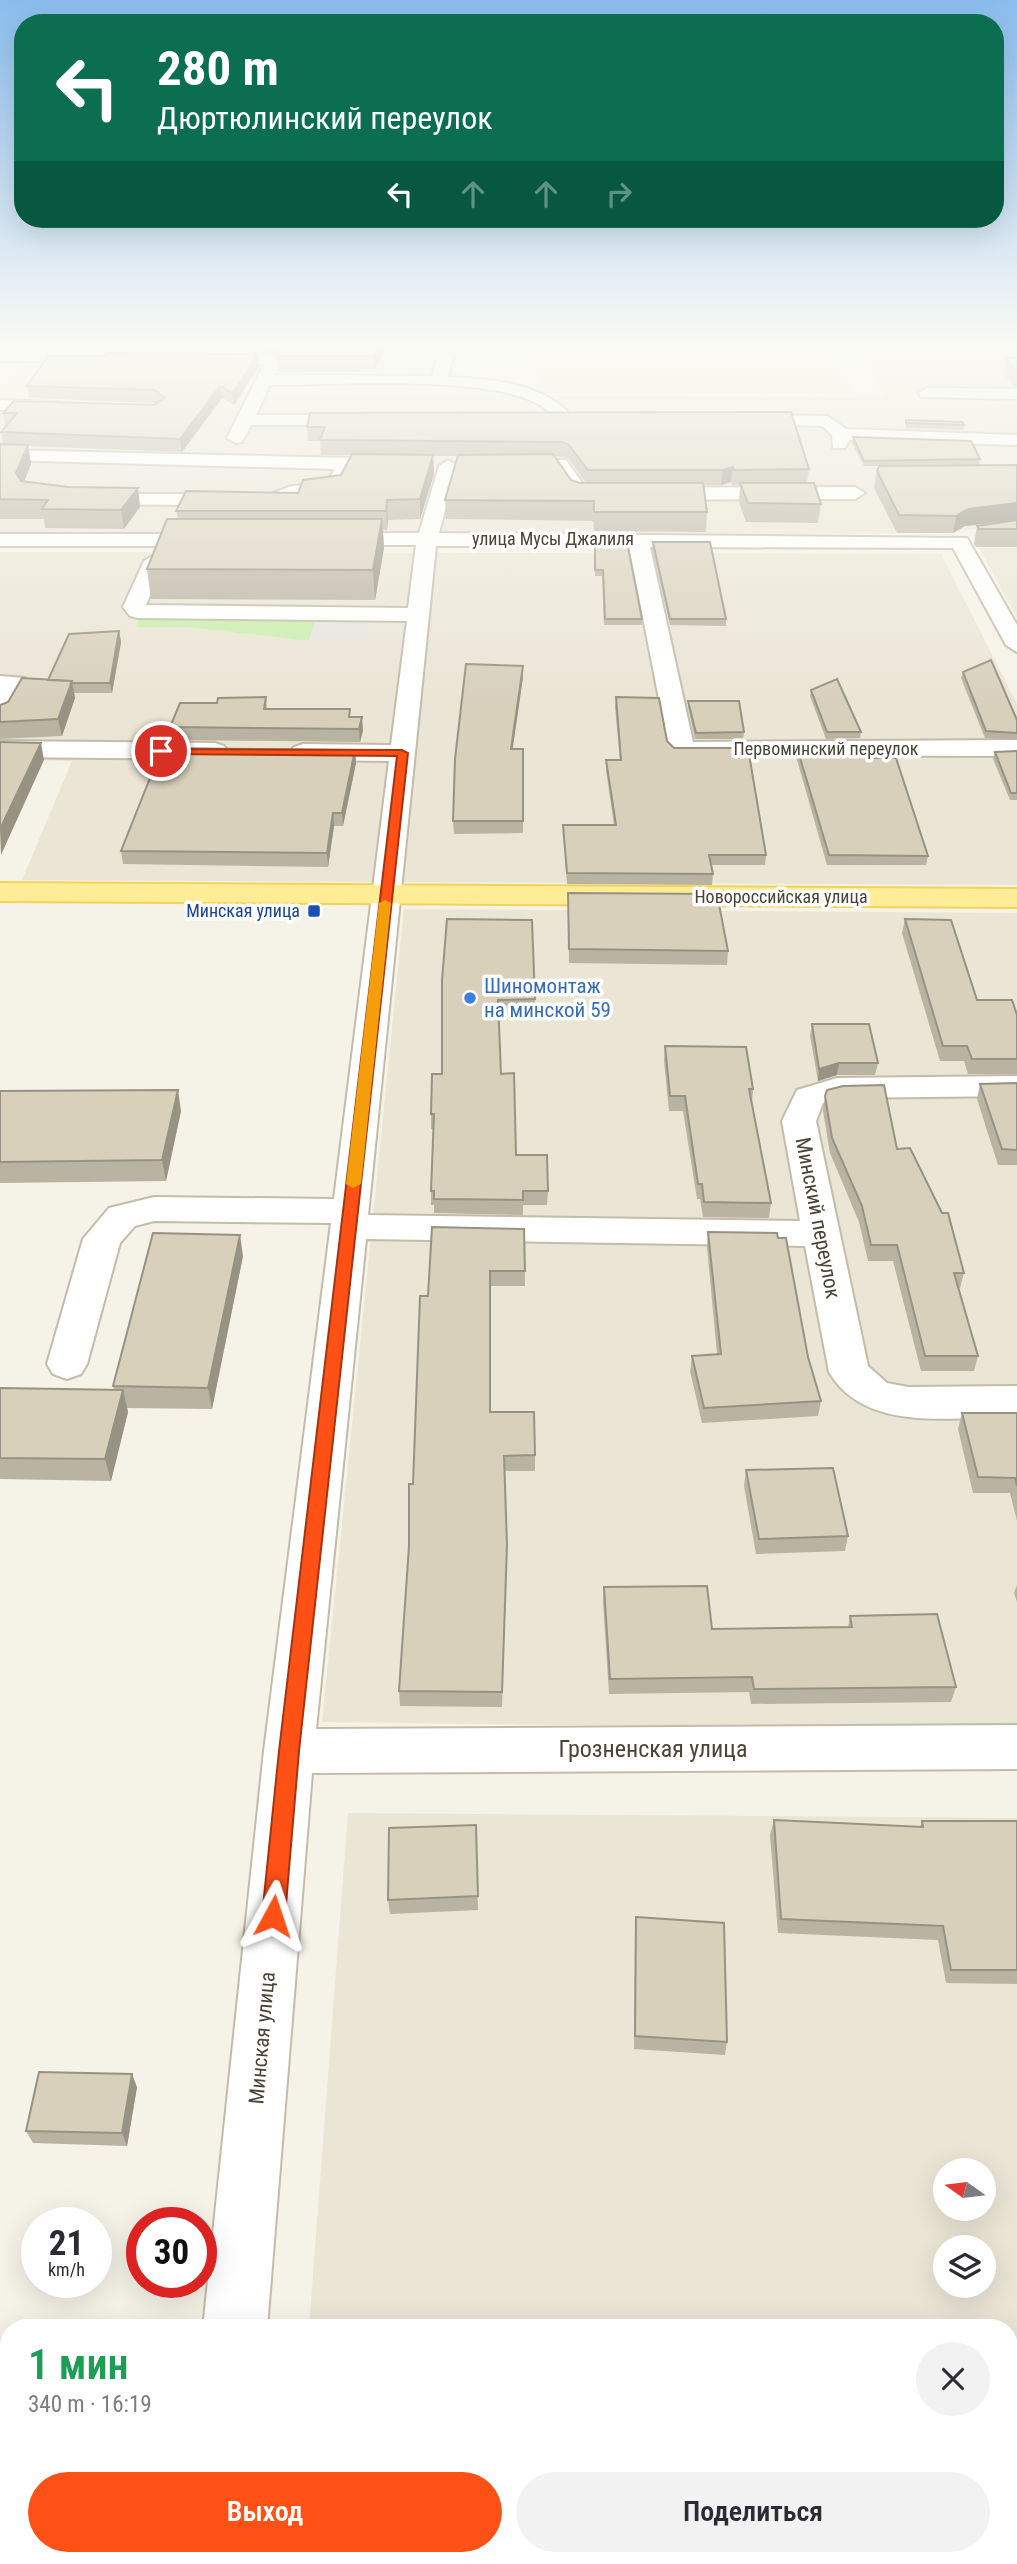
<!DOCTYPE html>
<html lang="ru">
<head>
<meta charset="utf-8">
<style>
	:root { --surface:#fff; --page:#f2f2f3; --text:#2b2b33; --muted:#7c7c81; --accent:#ff5015 }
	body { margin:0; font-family:"Roboto Condensed",sans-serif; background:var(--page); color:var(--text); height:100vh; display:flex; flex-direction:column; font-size:26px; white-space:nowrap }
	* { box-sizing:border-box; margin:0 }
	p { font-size:23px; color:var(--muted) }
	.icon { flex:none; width:38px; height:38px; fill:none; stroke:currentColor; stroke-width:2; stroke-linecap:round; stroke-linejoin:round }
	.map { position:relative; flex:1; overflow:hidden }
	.details { position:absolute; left:0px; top:2319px; width:1018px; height:247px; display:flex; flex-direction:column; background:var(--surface); border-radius:28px 28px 0 0; box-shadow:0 7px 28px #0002 }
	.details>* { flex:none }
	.guide { position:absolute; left:14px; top:14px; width:990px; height:214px; border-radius:28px; box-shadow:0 7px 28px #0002; background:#0b6e4f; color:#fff; overflow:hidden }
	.needle { width:46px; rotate:284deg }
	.controls { position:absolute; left:933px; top:2158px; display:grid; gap:14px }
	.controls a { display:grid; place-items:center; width:63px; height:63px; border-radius:50%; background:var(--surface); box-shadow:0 7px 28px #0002; font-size:35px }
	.speed { position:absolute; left:21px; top:2207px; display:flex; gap:14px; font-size:35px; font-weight:700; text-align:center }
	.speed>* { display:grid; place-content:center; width:91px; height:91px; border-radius:50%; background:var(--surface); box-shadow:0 7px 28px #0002; line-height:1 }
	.speed small { font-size:18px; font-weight:400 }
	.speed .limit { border:10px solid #d22; background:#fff; color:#111 }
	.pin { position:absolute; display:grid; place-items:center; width:60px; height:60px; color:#fff; margin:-30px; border:4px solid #fff; border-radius:50%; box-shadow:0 2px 7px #0007 }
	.me { position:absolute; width:77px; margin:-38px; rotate:5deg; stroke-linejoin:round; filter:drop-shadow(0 0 5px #0008) }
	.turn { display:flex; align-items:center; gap:24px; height:147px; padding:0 28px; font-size:32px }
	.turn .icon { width:91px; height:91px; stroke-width:2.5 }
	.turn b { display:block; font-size:49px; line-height:60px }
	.lanes { display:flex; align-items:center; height:66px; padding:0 28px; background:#0003; justify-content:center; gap:35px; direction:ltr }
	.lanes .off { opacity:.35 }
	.round { display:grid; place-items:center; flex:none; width:74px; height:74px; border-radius:37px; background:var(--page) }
	.headline { display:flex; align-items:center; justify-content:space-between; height:119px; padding:0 28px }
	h1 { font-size:42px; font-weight:600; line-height:52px; color:#1e9e55 }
	.primary-button { display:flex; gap:14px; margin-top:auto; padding:14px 28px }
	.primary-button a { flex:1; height:80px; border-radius:42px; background:var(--accent); color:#fff; font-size:28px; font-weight:600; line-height:80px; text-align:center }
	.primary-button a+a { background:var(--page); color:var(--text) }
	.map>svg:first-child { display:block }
	.residential { fill:#eae5d5; fill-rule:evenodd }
	.education { fill:#f0ead0 }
	.green { fill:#c9eeac }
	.parking { fill:#e6e4e0 }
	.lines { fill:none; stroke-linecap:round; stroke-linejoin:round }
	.minor-casing { stroke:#c2bca9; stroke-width:4 }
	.major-casing { stroke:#f1d35a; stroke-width:4 }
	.minor { fill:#fff; fill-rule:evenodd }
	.major { fill:#ffec97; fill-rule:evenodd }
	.wall { fill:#bab3a1; fill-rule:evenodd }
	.shaded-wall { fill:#979283 }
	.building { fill:#d8d0bb; stroke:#979283; stroke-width:2 }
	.route { fill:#ff5015; stroke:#a6340e; stroke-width:2 }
	.slow { fill:#f59e0b }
	.transit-dot { fill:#1a4fb4; stroke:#fff; stroke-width:2.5 }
	.shop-dot { fill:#3f7fe0; stroke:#fff; stroke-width:2.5 }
	.labels { text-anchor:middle; stroke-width:7; stroke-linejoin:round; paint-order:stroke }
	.far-street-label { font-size:18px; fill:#4a4435; stroke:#fff }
	.far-transit-label { font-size:18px; fill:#164399; stroke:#fff; text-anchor:end }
	.shop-label { font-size:21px; fill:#366cbe; stroke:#fff; text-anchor:start }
	.street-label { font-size:21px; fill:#4a4435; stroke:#fff }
	.near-street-label { font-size:24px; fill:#4a4435; stroke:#fff }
</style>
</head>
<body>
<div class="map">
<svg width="1017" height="2564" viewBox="0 0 1017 2564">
	<rect width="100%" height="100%" fill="#f5f3e7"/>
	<path class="residential" d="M858,344H1017V525L935,533L0,537V388L28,357L261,362L269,394L884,397Z
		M972,534H1017V618Z
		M0,552L941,554L1017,704V885L22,880L72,761L0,759Z
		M404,909L1017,913V1730L322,1722Z
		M348,1813L1017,1818V2564H291V2557H1010V2328L309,2327ZM945,2170H984V2208H945ZM945,2247H984V2286H945Z"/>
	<path class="education" d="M47,344H834L829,345L854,393H540L535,360L50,355L41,352Z"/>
	<path class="green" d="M139,619L315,620L309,640H303L189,627H136Z"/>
	<path class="parking" d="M315,620H369L365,640H309Z"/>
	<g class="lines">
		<defs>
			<path id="minor" d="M449,344H465L452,361L448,377C493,379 547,383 576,421L573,425H561C555,418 549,411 542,406C491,374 334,385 270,385L256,415H362L371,420L362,425H251L242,442L236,443L227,438L264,364L205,362L197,357C209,346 269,351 281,362L275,375L432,376L436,361Z
				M0,351H99L107,356L99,361H0Z
				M927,388L1017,389V399L921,397L919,393Z
				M0,400L61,402L69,407L61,412L0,410Z
				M741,415L827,416L846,429L1017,435V445L849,440L845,448H833L832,435L822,426L735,424L732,420Z
				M0,450L400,459L409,465L400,471L349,469L351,472L340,493L295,497L273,506L89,504L82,502L79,498L82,494H270L292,486L326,484L335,469L0,460Z
				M509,459L566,460L586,488L855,487L865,493L855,499L580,500L573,498L555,470L503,469L500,465L503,461Z
				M448,460L457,466L439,533L967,538L1017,625V652L1006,645L953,548L650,547L693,742L1017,740V756L673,755L669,750L629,546H436L368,1215L800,1221L782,1121L797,1090L837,1078L1017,1076V1096L840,1098L823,1103L816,1121L868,1366L887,1383L908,1387L1017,1386V1416C956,1417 865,1434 829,1372L805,1246L366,1239L316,1729L1017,1725V1769L312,1773L267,2328H203L264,1751L331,1223L154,1221L135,1226L120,1243L87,1364L81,1374L67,1379L53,1374L47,1364L83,1239L109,1208L154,1197L334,1199L389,761L303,760L294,757L290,752L294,747L303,744L391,745L407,621L138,618L130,616L123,607L144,561L154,555L164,561L146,605L408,608L416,545H331L321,539L331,533H419L439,466Z
				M0,534H211L221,540L211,546H0Z
				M0,676L25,678L29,683L9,718L0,720Z
				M0,741L215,743L224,746L228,751L224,756L215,759L0,757Z
				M178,2557H248V2564H178Z"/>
			<path id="major" d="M0,883L1017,889V907L0,901Z"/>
		</defs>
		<use href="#minor" class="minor-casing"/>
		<use href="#major" class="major-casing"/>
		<use href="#minor" class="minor"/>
		<use href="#major" class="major"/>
	</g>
	<path class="wall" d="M133,344H386L375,372H278L277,355L259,349H133Z
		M1010,344H1017V354Z
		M1006,358H1017V387L1014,386L1003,373Z
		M259,366L234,405L222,398L182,452L28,446L31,464L24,481L68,487L138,488L140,507L124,529L45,528L44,519H0V444H3L1,432L6,426H5L3,413L154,405L157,403L29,398L27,386Z
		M310,413L809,469L807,483L821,504L818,523L746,522L739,502L740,485H732L731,482L721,485H704L707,512L706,532L594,531L593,521L446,519L445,500L457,456H433L434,474L420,519L388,520L387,530H383L384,548L375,600L151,599L147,569L178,519L176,511L298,493L341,475L352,455H321L320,441H308L307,427ZM555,456L568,458L586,483H580L571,480Z
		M906,420L964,425L963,430L906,428Z
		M853,437L980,459L979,465H1017V547H976L974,544L977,526L1006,522L965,526L953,533H897L874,488L877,471L879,466H864L852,443Z
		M595,542L642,619V625H604L602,576H595Z
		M653,542L726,619V626L670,625L652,548Z
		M119,631L121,642L112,693H74L75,698L62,736L0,739V722L8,702L48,680Z
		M963,672L1017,720V740L985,738L961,678Z
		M523,677L512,749H523V833L454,834L453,821Z
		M811,690L861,732L860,738L826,739L810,696Z
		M266,697L267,709L351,717L363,730L360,742L172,740L170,727L217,703Z
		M616,697L667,741L766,855L765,865H711L713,874L712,885L567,884L563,825H614L606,770V760H620L615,707Z
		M688,701L744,732L743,739H695L688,707Z
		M355,750L356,763L343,826H334L328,867L123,864L121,851Z
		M798,751L928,856L926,865H827L797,760Z
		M1017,751V800H1010L993,759L995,752Z
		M568,893L728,951L727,965L569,963Z
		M905,919L977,1000L1017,1015V1074H968L964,1061H940L902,933Z
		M442,980L535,999V1013L498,1014L501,1074L516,1155L548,1191L547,1205H523V1215L434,1213V1205H431V1191L434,1129H431V1114L442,1074Z
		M812,1024L878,1063L875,1075H837L818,1081L810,1036Z
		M665,1046L753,1089L752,1103L771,1203L769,1218L703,1217L700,1199H697L683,1111H669L664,1061Z
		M1017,1083V1165H998L977,1099L980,1084Z
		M0,1091L181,1111L166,1181L0,1183Z
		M825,1096L897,1149L964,1273L960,1288H959L978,1356L974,1371H921L893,1261H868L859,1222L830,1153L823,1111Z
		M524,1229L525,1286H491L490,1412L535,1455V1471H505L507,1560L502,1707L400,1706L399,1691L413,1484L428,1296Z
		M708,1232L808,1357L821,1401L818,1416L702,1423L690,1371L692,1356L717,1354L707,1247Z
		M243,1256L212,1409L127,1408L128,1412L111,1481L0,1479V1388L114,1390L113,1386Z
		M962,1413H1017V1521L1010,1493H973L958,1429Z
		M746,1470L848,1536L845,1551L756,1554L744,1486Z
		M1017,1585V1602L1014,1593Z
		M604,1587L712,1629L848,1627L850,1616L956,1687L951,1702L751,1704L749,1692L609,1694L603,1602Z
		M774,1820L920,1827L922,1821H1017V1984L946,1983L938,1940L778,1933L770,1835Z
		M476,1825L478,1910L390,1914L388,1900Z
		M636,1917L727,2042L725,2055L634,2049L635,1931Z
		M137,2087L127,2146L33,2143L26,2131Z
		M807,2557H929L930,2564H807Z"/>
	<path class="shaded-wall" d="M379,344H386L375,372L374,356Z
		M258,354L259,366L234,405L233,393Z
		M220,386L222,398L182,452L180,439Z
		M28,445L31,464L20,492L16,473Z
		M433,455L434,474L420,519V499Z
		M733,467L731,482L721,485L723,470Z
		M138,488L140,507L124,529L121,510Z
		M387,500L388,520L387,530L386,511Z
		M1017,503V520L965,526L953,533L956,516L968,509Z
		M382,519L384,548L375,600L373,570Z
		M119,631L121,642L112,693L110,683Z
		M523,666V677L511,761V749Z
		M72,681L75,698L62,736L58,719Z
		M362,717L363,730L360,742L359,729Z
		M41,743L44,760L1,855L0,829Z
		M355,750L356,763L343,826L342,813Z
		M333,813L334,826L328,867L327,853Z
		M839,1063L837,1075L818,1081L819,1069Z
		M178,1090L181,1111L166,1181L162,1160Z
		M240,1235L243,1256L212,1409L208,1388Z
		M123,1390L128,1412L111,1481L105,1459Z
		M132,2074L137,2087L127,2146L122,2133Z"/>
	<path class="building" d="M280,344H379L374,356H277Z
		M107,353L258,354L233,393L220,386L180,439L1,432L17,413H3L14,401L154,405L165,398L154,390L27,386L48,356H105Z
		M1006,358H1017V371H1016Z
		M791,412L809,469L734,470L733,467L723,470H588L568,444L561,442L320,440L325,427H307L310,413Z
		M906,420L962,422L964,425L906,423Z
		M853,437L971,441L980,459L864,461Z
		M0,444L28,445L16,473L21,481L68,487L138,488L121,510L42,509L48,500L0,499Z
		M352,454L433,455L420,499L387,500L386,511H176L186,491L298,493L303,480L341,475Z
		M553,454L571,480L580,483H703L707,512H594V501L445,500L458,455Z
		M1017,465V503L968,509L956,516L899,515L877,471L879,466Z
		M740,483H814L821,504L748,503Z
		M167,519H382L373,570L147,569Z
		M1017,520V529H979L977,526Z
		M595,542H627L642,619H605L603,570H595Z
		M653,542H710L726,619H670Z
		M119,631L110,683H71L72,681L48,680L69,634Z
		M991,660L1017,720V733L986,731L963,672Z
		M466,664L523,666L511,749H523V821H453L455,759Z
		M22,678L72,681L58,719L0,722V705L8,702Z
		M837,679L861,732H827L811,690Z
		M266,697L264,709H350L349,717H362L359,729L170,727L180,703H217L218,698Z
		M616,697L659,698L667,741L674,748H748L766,855H709L713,874L567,873L563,825H616L606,760H621Z
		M688,701H739L744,732L696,733Z
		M0,742L41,743L0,829Z
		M162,748L355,750L342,813H333L327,853L121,851Z
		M870,749L874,758H896L928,856L829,855L798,751Z
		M1017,751V793H1011L995,752Z
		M568,893L717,894L728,951L569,949Z
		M447,919L532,920L535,999L498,1000L501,1074L514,1073L516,1155H547L548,1191H523V1200L434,1199V1191H431L434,1114H431L432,1074H442V980Z
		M905,919L951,920L977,1000H1012L1017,1015V1059H972L967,1046H943Z
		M812,1024H869L878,1063H839L819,1069Z
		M665,1046L746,1047L753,1089H749L771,1203L704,1202L702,1184H698L685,1096H670Z
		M1017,1083V1150L1002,1149L980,1084Z
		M884,1085L897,1149L910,1148L942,1213H948L964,1273H954L978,1356H925L897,1245H871L862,1206L832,1138L825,1096L827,1090L843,1086Z
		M178,1090L162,1160L0,1162V1091Z
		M432,1227L524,1229L525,1271H490V1412H534L535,1455L504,1456L507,1545L502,1692L399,1691L409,1546V1484H413L420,1296H428Z
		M708,1232L777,1233L778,1238H786L808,1357L821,1401L704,1408L692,1356L721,1354Z
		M153,1233L240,1235L208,1388L113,1386Z
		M0,1388L123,1390L105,1459L0,1458Z
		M962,1413H1017V1486L1015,1478L978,1477Z
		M833,1468L848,1536L759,1539L746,1470Z
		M707,1586L712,1629L852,1627L850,1616L937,1614L956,1687L754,1689L752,1677L610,1679L604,1587Z
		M774,1820L923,1827L922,1821H1017V1970H951L943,1926L781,1919Z
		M476,1825L478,1896L388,1900L389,1828Z
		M636,1917L724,1923L727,2042L635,2036Z
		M39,2072L132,2074L122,2133L26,2131Z
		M348,2557H521V2564H347Z
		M812,2557H929L930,2564H813Z"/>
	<linearGradient id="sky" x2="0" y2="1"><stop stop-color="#8abdee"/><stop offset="0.49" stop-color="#fafaf4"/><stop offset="1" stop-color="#fafaf4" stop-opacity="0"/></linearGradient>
	<rect width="1017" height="703" fill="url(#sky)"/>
	<path class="route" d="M157,749L402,750L408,753L299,1751L285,1916L281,1923L273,1926L265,1923L262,1916L279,1751L397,756L161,754L157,753Z"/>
	<path class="slow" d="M385,900L391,903L361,1184L353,1188L346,1184L379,903Z"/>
	<rect class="transit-dot" x="307" y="904" width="14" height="14" rx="3.5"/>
	<circle class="shop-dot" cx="470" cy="998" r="7"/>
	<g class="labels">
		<g class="far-street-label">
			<text x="553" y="545">улица Мусы Джалиля</text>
			<text x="826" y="755">Первоминский переулок</text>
			<text x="781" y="903">Новороссийская улица</text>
		</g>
		<g class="far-transit-label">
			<text x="300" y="917">Минская улица</text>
		</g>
		<g class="shop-label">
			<text x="484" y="993">Шиномонтаж<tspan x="484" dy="24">на минской 59</tspan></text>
		</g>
		<g class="street-label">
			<text transform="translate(818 1218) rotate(79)" y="7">Минский переулок</text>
			<text transform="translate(262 2038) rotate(-85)" y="7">Минская улица</text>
		</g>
		<g class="near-street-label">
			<text x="653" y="1757">Грозненская улица</text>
		</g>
	</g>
</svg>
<div class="controls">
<a><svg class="needle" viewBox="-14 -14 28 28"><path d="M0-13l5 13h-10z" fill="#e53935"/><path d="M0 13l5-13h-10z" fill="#7c7c81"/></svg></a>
<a><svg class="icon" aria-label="layers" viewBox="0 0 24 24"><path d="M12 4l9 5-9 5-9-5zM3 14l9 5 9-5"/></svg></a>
</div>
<div class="speed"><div>21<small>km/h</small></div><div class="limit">30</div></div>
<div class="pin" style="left:161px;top:751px;background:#d93025"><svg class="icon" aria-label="arrive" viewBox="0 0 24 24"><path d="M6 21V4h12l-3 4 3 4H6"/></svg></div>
<svg class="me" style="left:273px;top:1916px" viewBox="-20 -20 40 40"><path d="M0-17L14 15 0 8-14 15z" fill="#ff5015" stroke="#fff" stroke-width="4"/></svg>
<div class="guide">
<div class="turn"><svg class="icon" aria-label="left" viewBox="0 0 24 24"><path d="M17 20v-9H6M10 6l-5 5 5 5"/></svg><div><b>280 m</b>Дюртюлинский переулок</div></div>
<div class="lanes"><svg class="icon" aria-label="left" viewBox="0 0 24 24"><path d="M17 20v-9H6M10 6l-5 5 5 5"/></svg><svg class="icon off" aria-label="ahead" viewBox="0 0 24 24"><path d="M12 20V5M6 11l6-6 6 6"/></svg><svg class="icon off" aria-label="ahead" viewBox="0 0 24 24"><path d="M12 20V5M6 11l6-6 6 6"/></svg><svg class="icon off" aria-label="right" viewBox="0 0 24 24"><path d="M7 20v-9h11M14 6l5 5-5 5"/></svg></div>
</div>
<section class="details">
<div class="headline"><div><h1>1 мин</h1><p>340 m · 16:19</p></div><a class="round"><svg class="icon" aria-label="close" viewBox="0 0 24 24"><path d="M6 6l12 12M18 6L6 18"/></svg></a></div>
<div class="primary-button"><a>Выход</a><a>Поделиться</a></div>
</section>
</div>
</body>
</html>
